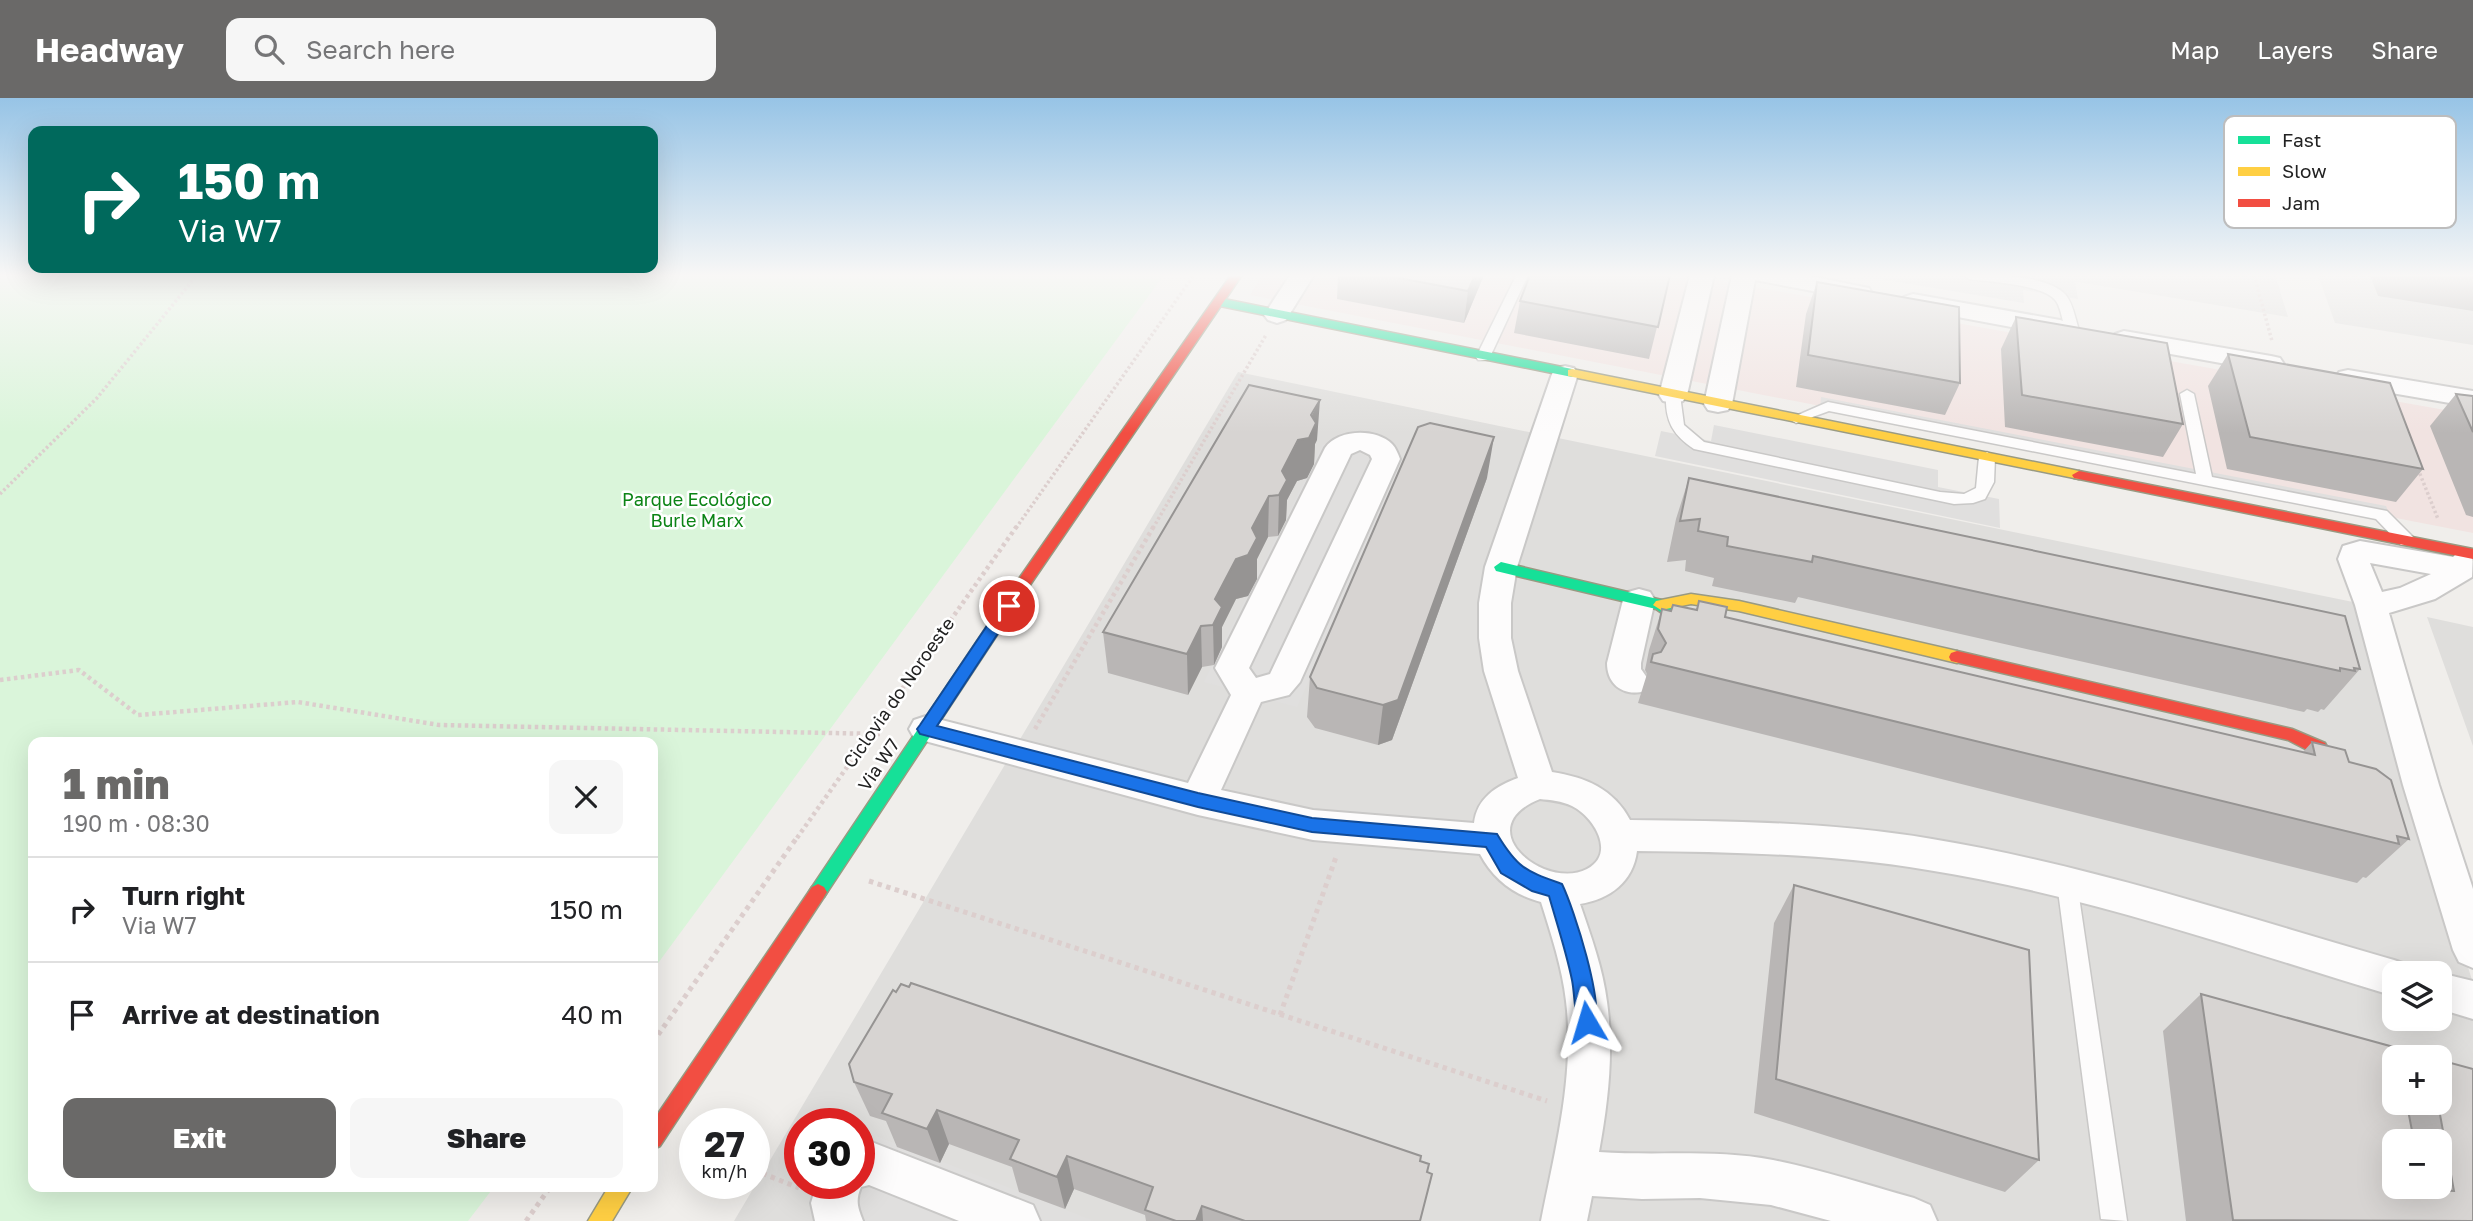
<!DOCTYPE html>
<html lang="en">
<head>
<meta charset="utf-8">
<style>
	:root { --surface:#fff; --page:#f6f6f6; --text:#202124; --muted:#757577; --line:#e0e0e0; --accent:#6a6968 }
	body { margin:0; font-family:"Golos Text",sans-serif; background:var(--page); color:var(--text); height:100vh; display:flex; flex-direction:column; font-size:26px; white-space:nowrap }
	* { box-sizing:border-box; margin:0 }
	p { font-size:23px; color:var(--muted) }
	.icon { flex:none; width:38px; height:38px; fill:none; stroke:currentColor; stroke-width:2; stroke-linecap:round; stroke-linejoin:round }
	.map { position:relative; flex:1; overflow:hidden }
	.sheet { position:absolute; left:28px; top:639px; width:630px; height:455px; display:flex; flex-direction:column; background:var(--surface); border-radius:14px; box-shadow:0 7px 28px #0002 }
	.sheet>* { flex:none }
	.banner { position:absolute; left:28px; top:28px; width:630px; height:147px; border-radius:14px; box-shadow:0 7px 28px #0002; background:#00695c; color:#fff; overflow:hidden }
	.controls { position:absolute; left:2382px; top:863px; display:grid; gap:14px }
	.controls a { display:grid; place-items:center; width:70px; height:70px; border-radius:14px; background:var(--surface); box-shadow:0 7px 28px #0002; font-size:35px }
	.speed { position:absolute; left:679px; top:1010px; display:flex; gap:14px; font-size:35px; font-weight:700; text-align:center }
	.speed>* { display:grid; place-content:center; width:91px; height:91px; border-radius:50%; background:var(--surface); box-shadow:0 7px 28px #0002; line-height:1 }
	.speed small { font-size:18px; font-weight:400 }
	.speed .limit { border:10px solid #d22; background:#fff; color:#111 }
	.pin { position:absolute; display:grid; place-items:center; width:60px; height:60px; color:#fff; margin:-30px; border:4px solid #fff; border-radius:50%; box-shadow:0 2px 7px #0007 }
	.me { position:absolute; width:77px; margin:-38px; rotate:353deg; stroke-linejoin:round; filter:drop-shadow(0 0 5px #0008) }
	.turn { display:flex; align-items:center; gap:24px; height:147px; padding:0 35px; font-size:32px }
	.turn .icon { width:91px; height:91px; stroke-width:2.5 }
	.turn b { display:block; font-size:49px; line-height:60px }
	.round { display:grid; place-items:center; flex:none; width:74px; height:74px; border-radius:14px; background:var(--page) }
	.overview { display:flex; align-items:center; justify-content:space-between; height:119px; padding:0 35px }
	h1 { font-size:42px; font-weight:800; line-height:52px; color:var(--accent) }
	.cta { display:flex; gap:14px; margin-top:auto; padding:14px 35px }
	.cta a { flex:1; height:80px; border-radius:14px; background:var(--accent); color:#fff; font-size:28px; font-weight:800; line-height:80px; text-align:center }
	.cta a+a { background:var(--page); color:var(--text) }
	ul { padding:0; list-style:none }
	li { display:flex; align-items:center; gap:21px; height:105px; padding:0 35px; border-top:2px solid var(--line) }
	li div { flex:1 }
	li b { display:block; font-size:26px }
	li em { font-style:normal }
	header { display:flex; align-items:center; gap:42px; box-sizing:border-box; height:98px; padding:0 35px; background:var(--accent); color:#fff }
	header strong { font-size:33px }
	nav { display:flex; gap:38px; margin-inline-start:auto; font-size:24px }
	.search { width:490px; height:63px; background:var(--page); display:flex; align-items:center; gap:18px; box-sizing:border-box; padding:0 24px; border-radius:14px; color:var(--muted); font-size:26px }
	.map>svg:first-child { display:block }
	.residential { fill:#dfdedc; fill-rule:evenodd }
	.commercial { fill:#f1e3e1 }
	.park { fill:#daf5da }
	.parking { fill:#e0dfde }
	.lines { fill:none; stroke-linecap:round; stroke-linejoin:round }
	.lane-casing { stroke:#c9c8c7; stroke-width:3 }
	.street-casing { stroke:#c9c8c7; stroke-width:4 }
	.fast-casing { stroke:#999a82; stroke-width:3 }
	.slow-casing { stroke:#999a82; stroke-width:3 }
	.jam-casing { stroke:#999a82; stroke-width:3 }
	.path-far2 { stroke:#dccecd; stroke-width:3.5; stroke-dasharray:2.5 2.5; stroke-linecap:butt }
	.path-far1 { stroke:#dccecd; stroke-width:4.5; stroke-dasharray:3.5 3.5; stroke-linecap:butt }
	.path { stroke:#dccecd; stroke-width:5; stroke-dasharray:4.5 4.5; stroke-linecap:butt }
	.lane { fill:#fdfcfc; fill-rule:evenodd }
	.street { fill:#fdfcfc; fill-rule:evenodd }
	.fast { fill:#16e098; fill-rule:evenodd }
	.slow { fill:#ffcf43; fill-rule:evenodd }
	.jam { fill:#f24e42; fill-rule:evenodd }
	.wall { fill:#b9b6b5; fill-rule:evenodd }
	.shaded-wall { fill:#969493 }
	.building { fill:#d7d4d2; stroke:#969493; stroke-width:2 }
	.route { fill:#1a73e8; stroke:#114b97; stroke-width:2 }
	.labels { text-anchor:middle; stroke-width:5; stroke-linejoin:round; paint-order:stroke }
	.park-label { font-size:18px; fill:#0c8416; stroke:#fff }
	.street-label { font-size:18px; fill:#222; stroke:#fff }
	.key { fill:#fff; stroke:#bdbdbd; stroke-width:2 }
	.key-label { font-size:19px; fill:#222 }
</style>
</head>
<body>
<header>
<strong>Headway</strong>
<div class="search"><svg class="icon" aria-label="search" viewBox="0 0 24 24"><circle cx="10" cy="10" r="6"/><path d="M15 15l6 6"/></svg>Search here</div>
<nav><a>Map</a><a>Layers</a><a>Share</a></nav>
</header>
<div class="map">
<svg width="2473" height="1123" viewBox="0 0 2473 1123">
	<rect width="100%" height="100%" fill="#f0eeeb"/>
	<path class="residential" d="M2036,177H2275L2288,219Z
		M2318,177H2473V247L2335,225Z
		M1238,274L2353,504L2473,885V1123H734ZM2394,875H2440V920H2394ZM2394,959H2440V1004H2394ZM800,1026H859V1085H800ZM2394,1043H2440V1088H2394Z
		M2427,519L2473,529V648Z"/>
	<path class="commercial" d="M1262,177H1687L2473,317V435L1250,197Z"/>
	<path class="park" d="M0,177H1164L653,872V644H33V1088L494,1089L468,1123H0Z"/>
	<path class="parking" d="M1856,177H2038L2075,183L2078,201L2023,192L2024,205Z
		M1821,299L2386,408L2392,424L1820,311Z
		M1714,327L1938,372V389L1999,401L2000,430L1655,358L1661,333L1711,343Z
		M1323,346L1406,366L1297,609L1204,584Z
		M876,1038L1094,1123H827L859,1085V1067Z"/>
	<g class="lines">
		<defs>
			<path id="lane" d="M1528,177L1490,259L1488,262H1478L1476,259L1516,178Z
				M1963,177C1990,177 2045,176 2065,196C2073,205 2075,220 2079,232L2077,235H2067C2062,225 2062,212 2056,203C2044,186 1989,184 1969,181Z
				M2187,292L2194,296L2212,379L2387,413L2413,439L2415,443L2413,447H2401L2376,421L1829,313L1796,325L1789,321L1828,304L2196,376L2180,296Z
				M1673,293L1680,297L1684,327L1704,344L1940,394L1964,396L1976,390L1979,359L1987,354L1995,359L1994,384L1985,401L1973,405L1954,406L1694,351C1673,337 1665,323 1666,297Z
				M2067,776L2074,779L2077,785L2127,1123L2101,1121L2057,785L2060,779Z"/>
			<path id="street" d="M1290,177H1314L1286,222L1277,225L1268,222L1264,217Z
				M1690,177H1714L1687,297L1683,303L1673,305L1663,303L1659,297Z
				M1732,177H1805L1869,190L1872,195L1869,200L1860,202L1755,182L1732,306L1728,312L1718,314L1708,312L1704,306Z
				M1913,196L2060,222L2069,225L2073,230L2069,235L2060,238L1904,209L1900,204L1904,199Z
				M2124,233L2271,258L2280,260L2284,266L2280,272L2271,274L2115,246L2111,241L2115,236Z
				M1565,268L1574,270L1578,276L1517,469L1511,505V540L1518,573L1552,674C1585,679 1614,691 1630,722C1730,723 1832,724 1932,741C2089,767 2241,818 2394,862L2408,867L2412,875H2394V898C2241,852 2087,797 1928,772C1832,756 1734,754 1637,753C1633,784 1610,801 1580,806C1591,838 1603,871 1607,904C1614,954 1608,1005 1599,1054C1656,1058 1716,1051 1773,1062C1820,1071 1867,1087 1914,1100L1930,1107L1937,1123H1831L1771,1107L1700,1100L1642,1101L1592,1098L1587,1123H1541C1555,1052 1575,977 1566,903C1562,869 1551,836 1541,804C1514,797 1493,781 1480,756L1313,742L1198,717L914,640L909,631L914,622L926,618L1188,685L1231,597L1215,570L1325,350C1338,331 1376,330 1392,346C1396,350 1398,356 1400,361L1300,584L1289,597L1261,604L1221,692L1313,712L1474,725C1477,700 1496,688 1518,680L1484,573L1479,540V505L1485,469L1552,276L1556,270ZM1360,352L1370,357L1372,361L1270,576L1256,580L1249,570L1351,356ZM1540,701C1550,702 1562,703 1572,708C1593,718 1617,755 1587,771C1545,793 1467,730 1540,701Z
				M2348,272L2473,293V309L2339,286L2335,280L2339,274Z
				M2360,443L2453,459L2457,455L2473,453L2472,479L2435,501L2389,515L2439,687L2473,791V870L2459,864L2453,852L2403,687L2355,507L2338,461L2343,448ZM2370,465L2431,476L2400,490L2382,494Z
				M1639,491L1650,494L1655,502L1641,565V571L1650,584L1645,593C1624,599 1607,587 1607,565L1623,502L1628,494Z
				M2440,875L2473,883V921L2440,911Z
				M869,1043L1033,1107L1040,1123H959L869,1087L861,1089C855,1103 858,1110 863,1123H815L811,1105L817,1085H859V1045Z"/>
			<path id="fast" d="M1219,200L1572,271L1578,275L1572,279L1215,207L1213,204Z
				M1501,464L1666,503L1694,522L1722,530L1725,534L1717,540L1684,530L1656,511L1496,473L1494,469Z
				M1023,481L1028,482L1030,486L1028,490L824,799L818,802L812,799L809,794L812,789L1018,482Z"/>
			<path id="slow" d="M1572,271L2079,373L2086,377L2079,381L1568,278V272Z
				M1691,496L1739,503L1957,553L1965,559L1957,565L1739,513L1691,506L1661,512L1653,507L1656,503Z
				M609,1088H633L612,1123H588Z"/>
			<path id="jam" d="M1231,177H1242L1028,490H1018L1016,486L1018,482Z
				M2079,373L2473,451V461L2074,380L2072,377Z
				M1957,553L2292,631L2325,645L2334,662L2327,673L2321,675L2295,672L2293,667L2295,662L2317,661L2313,655L2288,642L1951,563L1949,559L1951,555Z
				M818,786L824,789L827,794L824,799L660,1048L653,1051V1023L812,789Z"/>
		</defs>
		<use href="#lane" class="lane-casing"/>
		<use href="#street" class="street-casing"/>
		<use href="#fast" class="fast-casing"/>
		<use href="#slow" class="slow-casing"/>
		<use href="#jam" class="jam-casing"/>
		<path class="path-far2" d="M2254,177L2272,243
			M2418,371L2438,421
			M0,396L97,300L197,177
			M1016,430L1194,177
			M1153,430L1266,237"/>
		<path class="path-far1" d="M0,582L79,572L138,617L298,604L439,627L880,636
			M1035,631L1154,428
			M797,740L1017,428"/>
		<path class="path" d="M869,783L1547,1003
			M1280,917L1336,759
			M653,944L798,738
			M754,1072L799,1090
			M526,1123L551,1088"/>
		<use href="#lane" class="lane"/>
		<use href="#street" class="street"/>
		<use href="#fast" class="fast"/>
		<use href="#slow" class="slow"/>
		<use href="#jam" class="jam"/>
	</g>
	<path class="wall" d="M1338,177H1484L1464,225L1337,201Z
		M1670,177L1649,261L1514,235L1520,203Z
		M2370,177H2473V213L2378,198Z
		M1817,184L1960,285L1945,317L1796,289L1806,216Z
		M2016,219L2183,326L2163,359L2005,329L2001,251Z
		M2228,256L2423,371L2396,404L2227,371L2208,288Z
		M2456,296L2473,298V419L2466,417L2430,328Z
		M1317,342L1315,346L1314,366L1307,380L1297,383L1287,402L1286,422L1278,438L1268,439L1257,461V481L1248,498L1236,501L1222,529V549L1214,567L1202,569L1188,597L1108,575L1103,534Z
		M1487,380L1392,642L1378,647L1315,630L1307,619L1310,579Z
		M1689,380L2360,571L2324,612L2321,611L2318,614L2307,611L2304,614L1798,499L1795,505L1712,488L1714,480L1685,473L1686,462L1667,464L1676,421Z
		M1699,503L1725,519L2303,654L2312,644L2349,664L2409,741L2366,780L2363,779L2357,785L1638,605L1647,576L1645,572L1649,552L1662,511L1671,513L1696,512Z
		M1794,787L2039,1062L2005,1094L1754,1015L1774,825Z
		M2201,896L2394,1004H2440L2473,1123H2186L2163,933ZM2394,1043H2440V1088H2394Z
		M854,984L1420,1063L1427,1074L1420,1123H1146L1145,1117L1074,1091L1065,1111L1019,1094L1012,1069L949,1046L940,1065L897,1049L886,1023L870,1018Z"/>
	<path class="shaded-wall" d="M1475,177H1484L1464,225L1468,193Z
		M1320,302L1317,342L1315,346L1314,366L1307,380L1297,383L1287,402L1286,422L1278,438L1279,397L1282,373Z
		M1494,339L1487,380L1392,642L1378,647L1383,607Z
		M1269,398L1268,439L1257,461V481L1248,498L1236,501L1222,529V549L1214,567L1213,527L1215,501Z
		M1201,528L1202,569L1188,597L1187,556Z
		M937,1012L949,1046L940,1065L927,1031Z
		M1067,1058L1074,1091L1065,1111L1057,1079Z
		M1202,1108L1203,1123H1196Z"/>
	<path class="building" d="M1383,177H1475L1468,193Z
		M1530,177H1670L1658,229L1520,203Z
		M1817,184L1959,209L1960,285L1808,257Z
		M2016,219L2167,245L2183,326L2022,297Z
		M2228,256L2390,285L2423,371L2250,339Z
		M1249,287L1320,302L1311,317L1316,325L1309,340L1298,342L1282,373L1287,382L1279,397L1269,398L1252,430L1257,440L1248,457L1236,461L1215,501L1222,509L1213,527L1201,528L1187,556L1103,534Z
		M2456,296L2473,298V334Z
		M1430,325L1494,339L1398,602L1383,607L1317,590L1310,579L1418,329Z
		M1689,380L2345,518L2360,571L2354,570L2355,573L2340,570V573L1813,458L1812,464L1727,448L1728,439L1698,433L1700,421L1680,423Z
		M1699,503L1727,509L1725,519L2315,657L2312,644L2345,652L2349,664L2376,671L2391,682L2409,741L2397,738L2399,746L1651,564L1653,556L1661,554L1666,545L1658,531L1662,511L1671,513L1673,507L1697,512Z
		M1794,787L2029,852L2039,1062L1776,981Z
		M911,885L1421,1058L1420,1063L1429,1066L1427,1074L1432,1076L1420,1123H1245L1202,1108L1196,1123H1176L1145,1112L1153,1089L1067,1058L1057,1079L1010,1061L1019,1042L937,1012L927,1031L882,1015L892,996L854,984L849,966L893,892L896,894L901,886L909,889Z
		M2201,896L2430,959H2394V1004H2411L2408,1012L2414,1043H2394V1088H2423L2424,1092L2454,1093L2439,1011L2435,1004H2440V962L2473,971V1123L2233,1122Z"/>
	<linearGradient id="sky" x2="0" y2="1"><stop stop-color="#97c4e6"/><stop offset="0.53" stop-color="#f8f7f6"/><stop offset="1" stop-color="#f8f7f6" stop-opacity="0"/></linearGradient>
	<rect width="2473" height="335" fill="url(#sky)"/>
	<path class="route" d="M1009,502L1016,508L937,628L1198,695L1312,720L1497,736C1518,771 1526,773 1562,786C1574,811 1605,907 1594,930L1587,933L1580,930C1574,917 1575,897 1572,882C1566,853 1557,826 1549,798L1532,793L1501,775L1486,749L1312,734L1198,709L920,636L917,631L920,627L1003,504Z"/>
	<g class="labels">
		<g class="park-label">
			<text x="697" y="408">Parque Ecológico<tspan x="697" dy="21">Burle Marx</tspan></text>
		</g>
		<g class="street-label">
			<text transform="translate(899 595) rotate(-55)" y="6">Ciclovia do Noroeste</text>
			<text transform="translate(879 667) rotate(-56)" y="6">Via W7</text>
		</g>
	</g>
	<rect x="2224" y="18" width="232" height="112" rx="10" class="key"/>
	<rect x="2238" y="38" width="32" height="8" fill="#16e098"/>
	<rect x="2238" y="69" width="32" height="9" fill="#ffcf43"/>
	<rect x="2238" y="101" width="32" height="8" fill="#f24e42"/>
	<g class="key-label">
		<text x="2282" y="49">Fast</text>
		<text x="2282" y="80">Slow</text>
		<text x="2282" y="112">Jam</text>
	</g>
</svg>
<div class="controls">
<a><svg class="icon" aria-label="layers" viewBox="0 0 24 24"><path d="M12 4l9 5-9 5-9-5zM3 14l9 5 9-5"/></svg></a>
<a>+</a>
<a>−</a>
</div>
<div class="speed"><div>27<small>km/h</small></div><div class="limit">30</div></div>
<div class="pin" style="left:1009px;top:508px;background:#d93025"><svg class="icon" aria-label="arrive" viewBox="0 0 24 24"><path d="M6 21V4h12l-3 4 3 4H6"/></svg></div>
<svg class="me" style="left:1587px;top:924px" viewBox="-20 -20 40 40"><path d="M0-17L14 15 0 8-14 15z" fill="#1a73e8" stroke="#fff" stroke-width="4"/></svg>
<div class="banner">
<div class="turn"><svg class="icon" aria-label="right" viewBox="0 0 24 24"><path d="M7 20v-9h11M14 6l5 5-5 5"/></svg><div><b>150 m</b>Via W7</div></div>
</div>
<section class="sheet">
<div class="overview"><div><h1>1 min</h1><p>190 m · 08:30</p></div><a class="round"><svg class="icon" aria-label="close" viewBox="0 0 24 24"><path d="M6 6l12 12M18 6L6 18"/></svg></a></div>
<ul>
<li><svg class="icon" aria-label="right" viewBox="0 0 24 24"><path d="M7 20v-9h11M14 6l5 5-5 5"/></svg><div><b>Turn right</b><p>Via W7</p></div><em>150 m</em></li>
<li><svg class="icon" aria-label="arrive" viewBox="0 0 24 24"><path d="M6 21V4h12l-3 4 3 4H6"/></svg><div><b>Arrive at destination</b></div><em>40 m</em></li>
</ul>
<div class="cta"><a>Exit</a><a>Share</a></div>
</section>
</div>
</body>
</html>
